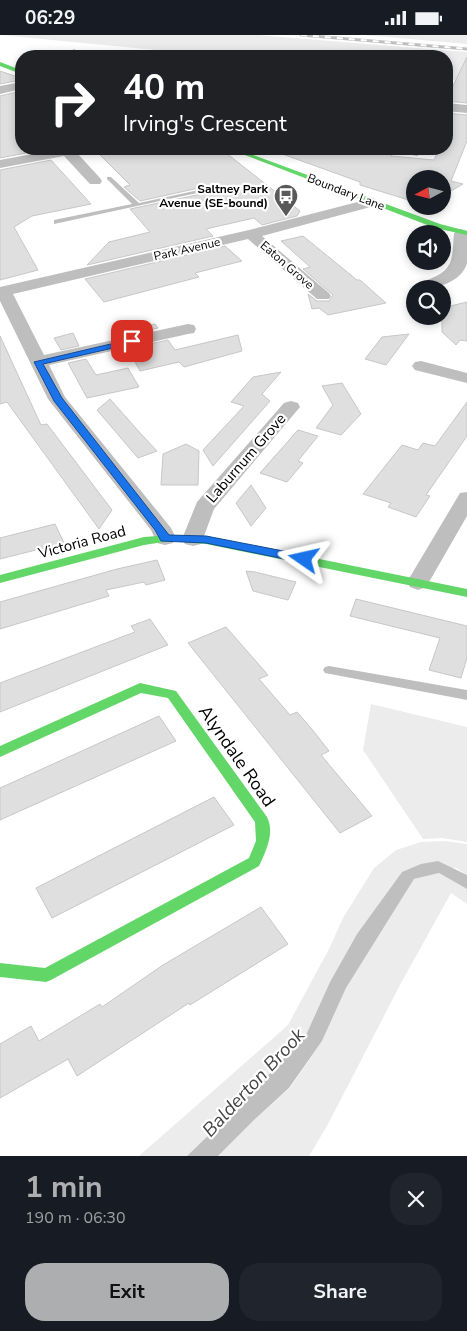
<!DOCTYPE html>
<html lang="en">
<head>
<meta charset="utf-8">
<style>
	:root { --surface:#171b24; --page:#20242c; --text:#f1f3f6; --muted:#9ea1a6; --accent:#adaeaf }
	body { margin:0; font-family:"Nunito Sans",sans-serif; background:var(--page); color:var(--text); height:100vh; display:flex; flex-direction:column; font-size:19px; white-space:nowrap }
	* { box-sizing:border-box; margin:0 }
	p { font-size:16px; color:var(--muted) }
	.icon { flex:none; width:28px; height:28px; fill:none; stroke:currentColor; stroke-width:2; stroke-linecap:round; stroke-linejoin:round }
	.map { position:relative; height:1121px; overflow:hidden }
	.sheet { display:flex; flex-direction:column; background:var(--surface); flex:1 }
	.sheet>* { flex:none }
	.banner { position:absolute; left:15px; top:15px; width:438px; height:105px; border-radius:20px; box-shadow:0 2px 8px #0003; background:#202124; color:#fff; overflow:hidden }
	.needle { width:32px; rotate:263deg }
	.tools { position:absolute; left:406px; top:135px; display:grid; gap:10px }
	.tools a { display:grid; place-items:center; width:45px; height:45px; border-radius:50%; background:var(--surface); box-shadow:0 2px 8px #0003; font-size:25px }
	.pin { position:absolute; display:grid; place-items:center; width:42px; height:42px; color:#fff; margin:-21px; border-radius:10px; box-shadow:0 2px 8px #0006 }
	.me { position:absolute; width:55px; margin:-28px; rotate:281deg; stroke-linejoin:round; filter:drop-shadow(0 0 4px #0008) }
	.turn { display:flex; align-items:center; gap:18px; height:105px; padding:0 25px; font-size:22px }
	.turn .icon { width:65px; height:65px; stroke-width:2.5 }
	.turn b { display:block; font-size:35px; line-height:42px }
	.round { display:grid; place-items:center; flex:none; width:52px; height:52px; border-radius:20px; background:var(--page) }
	.overview { display:flex; align-items:center; justify-content:space-between; height:85px; padding:0 25px }
	h1 { font-size:30px; font-weight:700; line-height:38px; color:var(--accent) }
	.action { display:flex; gap:10px; margin-top:auto; padding:10px 25px }
	.action a { flex:1; height:58px; border-radius:20px; background:var(--accent); color:#111; font-size:20px; font-weight:700; line-height:58px; text-align:center }
	.action a+a { background:var(--page); color:var(--text) }
	.status { display:flex; justify-content:space-between; align-items:center; height:35px; padding:0 25px; background:var(--surface); direction:ltr }
	.status svg { height:14px; fill:currentColor }
	.map>svg:first-child { display:block }
	.green { fill:#ececec }
	.water { fill:#bfbfbf }
	.building { fill:#dfdfdf; stroke:#c7c7c7 }
	.lines { fill:none; stroke-linecap:round; stroke-linejoin:round }
	.lane { fill:#bebebe; fill-rule:evenodd }
	.street { fill:#bebebe; fill-rule:evenodd }
	.fast { fill:#63d668; fill-rule:evenodd }
	.rail-casing { stroke:#bebebe; stroke-width:3 }
	.rail { stroke:#fff; stroke-width:2; stroke-dasharray:6; stroke-linecap:butt }
	.route { fill:#1a73e8; stroke:#114b97 }
	.labels { text-anchor:middle; stroke-width:4.5; stroke-linejoin:round; paint-order:stroke }
	.far-poi-label { font-size:12px; font-weight:bold; fill:#000; stroke:#fff; text-anchor:end }
	.far-street-label { font-size:12px; fill:#000; stroke:#fff }
	.street-label { font-size:15px; fill:#000; stroke:#fff }
	.near-street-label { font-size:18px; fill:#000; stroke:#fff }
	.near-water-label { font-size:19px; font-style:italic; fill:#444; stroke:#fff }
</style>
</head>
<body>
<div class="status"><b>06:29</b><svg viewBox="0 0 49 12"><path d="M0 12V9h3v3zM5 12V6h3v6zM10 12V3h3v9zM15 12V0h3v12zM26 1h20v11H26zM47 4h2v5h-2z"/></svg></div>
<div class="map">
<svg width="467" height="1121" viewBox="0 0 467 1121">
	<rect width="100%" height="100%" fill="#fff"/>
	<path class="green" d="M0,0H257L467,17V46L446,44V21H219Z
		M364,0H467V9Z
		M371,669L467,692V807L442,803L423,804L363,715Z
		M445,806L467,809V840L456,833L402,837L357,899L330,947L306,1000L241,1070L187,1121H139L288,990L329,914L343,883L374,833L396,815L421,807Z
		M439,838L467,854V869L451,858L400,950L327,1091L309,1121H218L254,1085L290,1053L322,1006L346,953L414,844Z"/>
	<path class="water" d="M438,826L467,840V854L439,838L414,844L346,953L322,1006L289,1053L254,1085L218,1121H187L241,1069L306,1000L330,947L357,899L402,837L421,829Z"/>
	<path class="building" d="M467,22V68L446,66V57H450Z
		M0,36L21,43V45L0,49Z
		M21,56V114L42,115L0,123V61Z
		M446,78L467,80V106L451,146L463,149L442,161V144H415V167L360,150V147L274,116V114H375L394,116L391,121L434,125L439,114H446Z
		M94,114H221L300,176L297,181L262,190L254,183L206,194L213,201L87,230L109,207L150,197L130,174L211,157L213,155L208,151L140,166L124,152L130,150Z
		M51,125L91,169L32,181L14,192L38,235L0,245V135Z
		M303,201L357,245H360L386,268L328,280L319,273L312,274L308,259L317,266H329L333,260L303,234L310,232L281,206Z
		M225,211L242,226L195,238L199,242L104,267L85,244Z
		M467,267V306L460,305L456,310L442,297V273Z
		M155,289L158,293L118,302L116,298Z
		M73,298L79,311L61,315L54,303Z
		M409,299L386,330L365,324L382,302Z
		M238,300L242,316L184,332L179,327L140,336L128,314L168,305L175,315Z
		M0,301L41,390L47,389L112,475L99,494L7,367L0,369Z
		M86,324L96,340L128,333L139,352L87,363L68,328Z
		M281,337L262,359L270,366L213,431L203,415L244,371L231,367L253,342Z
		M342,348L361,379L341,400L316,393L333,370L322,351Z
		M110,364L141,399L157,416L138,423L97,375Z
		M467,367V401L426,460L430,461L416,482L388,472L391,468L363,459L402,410L418,415L423,408L435,411Z
		M298,395L318,401L298,426L303,428L287,447L260,438Z
		M186,409L199,416L198,450H161L163,419Z
		M251,450L266,473L251,491L236,468Z
		M55,489L64,508L0,524V503Z
		M157,525L165,545L146,550L144,547L106,555L109,561L0,594V567L117,534Z
		M246,536L255,537L296,547L288,565L253,556Z
		M356,564L467,591V623L461,643L429,635L440,603L350,581Z
		M150,584L168,610L0,677V648L135,597L131,591Z
		M226,592L268,640L259,644L290,680L297,677L311,693L329,716L321,720L372,781L340,798L188,608Z
		M159,681L176,706L0,785V753Z
		M214,762L234,790L52,883L36,853Z
		M261,872L288,909L190,970L189,968L77,1041L68,1024L0,1063V1009L31,991L39,1006L100,969L102,972L163,930Z"/>
	<g class="lines">
		<path class="lane" d="M107,142H111L139,168L208,153L211,155L54,189V185L132,169L107,144Z
			M329,631L467,655V665L325,638L323,635L325,632Z"/>
		<path class="street" d="M74,14L79,17L76,21H64Z
			M21,47V54L0,59V51Z
			M446,68L467,70V78L446,76Z
			M60,114H85L84,117L77,118L100,143L102,146L100,149H90L64,121L0,133V125Z
			M408,114H421L424,117L417,121L412,120Z
			M373,163L380,167L378,170L262,201L329,258L331,261L329,264H317L248,204L13,259L44,320L188,289L194,290L196,294L194,298L188,299L49,330L65,362L171,493L176,503L173,508L165,510L157,508L151,495L48,364L0,266V252L249,195Z
			M461,194L467,196C467,206 467,219 467,228C462,247 436,254 420,254L418,251C421,246 426,246 432,243C455,234 452,220 454,198Z
			M421,326L467,338V348L415,335L412,331L415,327Z
			M291,366L298,368L300,372L214,474L201,509L193,511L185,509L182,504L197,467L284,368Z
			M467,457V481L429,547L426,552L418,555L410,552L407,547L460,458Z"/>
		<path class="fast" d="M0,27L21,35V39L0,31Z
			M229,114H237L440,189L467,196V200L435,193Z
			M170,500L206,501L467,554V562L206,509L170,506L144,510L0,548V540L144,502Z
			M140,648L176,656L267,782C275,798 266,816 259,831L51,945L46,947L0,942V928L45,933L249,823L256,806L255,787L168,663L141,658L0,722V711Z"/>
		<defs>
			<path id="rail" d="M301,0L467,14"/>
		</defs>
		<use href="#rail" class="rail-casing"/>
		<use href="#rail" class="rail"/>
	</g>
	<path class="route" d="M132,304L135,305V308L43,329L62,363L169,500L206,501L304,520L308,521V527L304,528L206,508L161,506L155,495L54,366L34,327Z"/>
	<defs>
		<symbol id="bus-pin" viewBox="-11 -11 22 30"><path d="M0 17L-7.5 6A9.5 9.5 0 1 1 7.5 6Z" fill="#595959" stroke="#fff"/><path d="M-5-6H5V4H4V6H2V4H-2V6H-4V4H-5ZM-3.5-4V0h7V-4ZM-3.5 1.2v1.5H-2V1.2ZM2 1.2v1.5H3.5V1.2Z" fill="#fff"/></symbol>
	</defs>
	<g fill-rule="evenodd">
		<use href="#bus-pin" x="272" y="147" width="28" height="38"/>
	</g>
	<g class="labels">
		<g class="far-poi-label">
			<text x="268" y="158">Saltney Park<tspan x="268" dy="14">Avenue (SE-bound)</tspan></text>
		</g>
		<g class="far-street-label">
			<text transform="translate(346 157) rotate(21)" y="4">Boundary Lane</text>
			<text transform="translate(187 214) rotate(-13)" y="4">Park Avenue</text>
			<text transform="translate(287 230) rotate(41)" y="4">Eaton Grove</text>
		</g>
		<g class="street-label">
			<text transform="translate(246 423) rotate(-49)" y="5">Laburnum Grove</text>
			<text transform="translate(82 507) rotate(-15)" y="5">Victoria Road</text>
		</g>
		<g class="near-street-label">
			<text transform="translate(237 721) rotate(55)" y="6">Alyndale Road</text>
		</g>
		<g class="near-water-label">
			<text transform="translate(253 1047) rotate(-47)" y="7">Balderton Brook</text>
		</g>
	</g>
</svg>
<div class="tools">
<a><svg class="needle" viewBox="-14 -14 28 28"><path d="M0-13l5 13h-10z" fill="#e53935"/><path d="M0 13l5-13h-10z" fill="#9ea1a6"/></svg></a>
<a><svg class="icon" aria-label="sound" viewBox="0 0 24 24"><path d="M4 9h4l5-4v14l-5-4H4zM17 9q2 3 0 6"/></svg></a>
<a><svg class="icon" aria-label="search" viewBox="0 0 24 24"><circle cx="10" cy="10" r="6"/><path d="M15 15l6 6"/></svg></a>
</div>
<div class="pin" style="left:132px;top:306px;background:#d93025"><svg class="icon" aria-label="arrive" viewBox="0 0 24 24"><path d="M6 21V4h12l-3 4 3 4H6"/></svg></div>
<svg class="me" style="left:304px;top:524px" viewBox="-20 -20 40 40"><path d="M0-17L14 15 0 8-14 15z" fill="#1a73e8" stroke="#fff" stroke-width="4"/></svg>
<div class="banner">
<div class="turn"><svg class="icon" aria-label="right" viewBox="0 0 24 24"><path d="M7 20v-9h11M14 6l5 5-5 5"/></svg><div><b>40 m</b>Irving's Crescent</div></div>
</div>
</div>
<section class="sheet">
<div class="overview"><div><h1>1 min</h1><p>190 m · 06:30</p></div><a class="round"><svg class="icon" aria-label="close" viewBox="0 0 24 24"><path d="M6 6l12 12M18 6L6 18"/></svg></a></div>
<div class="action"><a>Exit</a><a>Share</a></div>
</section>
</body>
</html>
